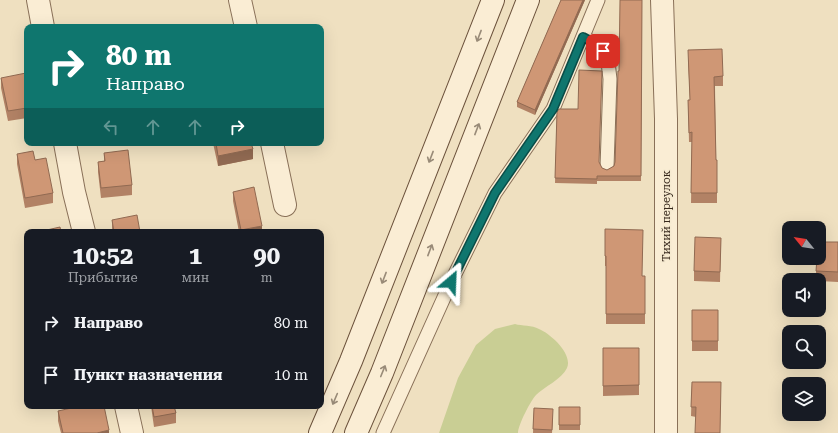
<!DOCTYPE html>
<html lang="ru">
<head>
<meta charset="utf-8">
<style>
	:root { --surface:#171b24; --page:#242831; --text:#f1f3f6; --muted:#9ea1a6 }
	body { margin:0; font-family:"Roboto Serif",serif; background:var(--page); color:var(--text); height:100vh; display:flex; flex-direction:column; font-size:15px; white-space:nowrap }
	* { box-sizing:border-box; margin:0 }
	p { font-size:13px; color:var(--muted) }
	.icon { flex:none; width:22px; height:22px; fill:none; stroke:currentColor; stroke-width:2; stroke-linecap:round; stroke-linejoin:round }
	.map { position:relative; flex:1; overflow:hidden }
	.panel { position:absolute; left:24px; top:229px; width:300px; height:180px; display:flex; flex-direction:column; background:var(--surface); border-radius:8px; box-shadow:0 4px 16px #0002 }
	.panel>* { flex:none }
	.hud { position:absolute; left:24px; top:24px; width:300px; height:122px; border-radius:8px; box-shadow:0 4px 16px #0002; background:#0f766e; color:#fff; overflow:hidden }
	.needle { width:26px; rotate:300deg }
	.tools { position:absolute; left:782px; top:221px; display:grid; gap:8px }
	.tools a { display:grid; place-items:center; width:44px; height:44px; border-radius:8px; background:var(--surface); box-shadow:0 4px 16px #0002; font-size:20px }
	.pin { position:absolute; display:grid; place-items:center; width:34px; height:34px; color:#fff; margin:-17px; border-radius:8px; box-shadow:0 2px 6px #0006 }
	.me { position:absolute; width:44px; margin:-22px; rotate:26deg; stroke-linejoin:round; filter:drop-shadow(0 0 3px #0008) }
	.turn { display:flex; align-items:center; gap:14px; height:84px; padding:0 16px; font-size:18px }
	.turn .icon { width:52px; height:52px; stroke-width:2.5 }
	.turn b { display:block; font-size:28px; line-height:34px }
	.lanes { display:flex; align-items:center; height:38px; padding:0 16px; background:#0003; justify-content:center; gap:20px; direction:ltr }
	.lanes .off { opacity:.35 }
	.eta { display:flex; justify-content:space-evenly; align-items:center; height:68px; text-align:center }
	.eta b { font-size:24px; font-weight:700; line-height:28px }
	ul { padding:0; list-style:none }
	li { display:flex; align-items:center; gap:12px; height:52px; padding:0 16px }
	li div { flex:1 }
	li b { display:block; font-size:15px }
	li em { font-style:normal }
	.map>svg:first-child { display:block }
	.green { fill:#c9ce94 }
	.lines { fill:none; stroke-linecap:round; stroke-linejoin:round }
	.service-casing { stroke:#897058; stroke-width:15 }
	.minor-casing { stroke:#897058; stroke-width:24 }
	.secondary-casing { stroke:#6b513b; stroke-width:24 }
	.service { stroke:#faedd4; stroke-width:13 }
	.minor { stroke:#faedd4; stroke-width:22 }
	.secondary { stroke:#faedd4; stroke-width:22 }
	.wall { fill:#b28265 }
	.shaded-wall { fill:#916a52 }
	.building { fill:#cf9775; stroke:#916a52 }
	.oneway { stroke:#998b78 }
	.route-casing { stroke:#0a4d48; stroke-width:10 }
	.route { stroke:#0f766e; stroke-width:7 }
	.labels { text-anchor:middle; stroke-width:3; stroke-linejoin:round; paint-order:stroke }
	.street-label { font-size:11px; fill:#38291d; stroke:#f6ead0 }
</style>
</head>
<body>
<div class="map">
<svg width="838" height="433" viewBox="0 0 838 433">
	<rect width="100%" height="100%" fill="#efe0c0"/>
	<path class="green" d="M515,324C522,326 532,325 539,329C551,334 573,354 567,368C562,379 544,387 536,395C531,400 518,425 518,433H439L458,378L476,345L495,329Z"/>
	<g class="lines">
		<defs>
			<path id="service" d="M583,37L596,44L603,51L608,62L610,79L607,167
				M383,433L451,282L495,193L553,109L598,0"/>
			<path id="minor" d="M38,0L43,27
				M240,0L246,27
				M662,0L666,119V433
				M65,143L74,192L84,232
				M272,143L285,205
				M126,406L132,433"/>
			<path id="secondary" d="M320,433L351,361L493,0
				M356,433L382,373L528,0"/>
		</defs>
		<use href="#service" class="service-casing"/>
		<use href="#minor" class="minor-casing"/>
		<use href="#secondary" class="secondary-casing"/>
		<use href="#service" class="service"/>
		<use href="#minor" class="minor"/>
		<use href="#secondary" class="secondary"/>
	</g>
	<path class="wall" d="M561,0H585L535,115L517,107V102Z
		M642,0L641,181H597V184L555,183L557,112L599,162L602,168L607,170L614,166L615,162L619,71Z
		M688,60L723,76V86H715L716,160H717V203H691L692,142H689L688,100H690Z
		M1,78L27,80V118L8,121L1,88Z
		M213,143H251L253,159L218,166Z
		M104,153L132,185V195L101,198L98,172V162L104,161Z
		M17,154L35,160L53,193V203L25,208L17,164Z
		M233,192L262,232H239L233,201Z
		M112,220L140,232H112Z
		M605,229L642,276H645V324H606V266H605Z
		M721,238L720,282L694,281V271Z
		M838,242V282L819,281V280H816V271Z
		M692,310H718V351H692Z
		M603,348H639V395L603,396Z
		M692,382H721L696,417L691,416Z
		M151,406H174L176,413V423L154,427Z
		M559,407H580V430H559Z
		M534,408L553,419L552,433H533Z
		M58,411L109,433H61L58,421Z"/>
	<path class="shaded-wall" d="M583,0H585L535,115V110Z
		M253,149V159L218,166V156Z
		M262,226V232H241V230Z
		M109,430V433H97Z"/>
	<path class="building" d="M561,0H583L535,110L517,102Z
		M620,0H642L641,176H597V179L555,178L557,112L559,109H578L579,70L602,71L599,162L602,168L607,170L614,166L615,162L618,71H619Z
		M722,49L723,76L714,77L716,160H717V193H691L692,132L689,133L688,100H690L688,50Z
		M26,73L27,80V108L8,111L1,78Z
		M216,143H251L253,149L218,156Z
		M128,150L132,185L101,188L98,162L105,161L104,153Z
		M33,151L35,160L46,158L53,193L25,198L17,154Z
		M254,187L262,226L241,230L233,192Z
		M137,215L140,232H114L112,220Z
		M60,227L61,232H38Z
		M605,229L643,230L642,276H645V314H606V256H605Z
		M695,237L721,238L720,272L694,271Z
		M819,242H838V272L816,271L817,258H819Z
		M692,310H718V341H692Z
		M603,348H639V385L603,386Z
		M692,382H721L720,433H695L696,407H691Z
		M80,406H104L109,430L97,433H63L58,411Z
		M152,406H174L176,413L154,417Z
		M559,407H580V425H559Z
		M534,408L553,409L552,430L533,429Z"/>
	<defs><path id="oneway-shaft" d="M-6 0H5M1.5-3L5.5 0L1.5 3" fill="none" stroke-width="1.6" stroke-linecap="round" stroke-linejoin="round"/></defs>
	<g class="oneway">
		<use href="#oneway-shaft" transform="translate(479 36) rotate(111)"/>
		<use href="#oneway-shaft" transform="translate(477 129) rotate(-69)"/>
		<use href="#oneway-shaft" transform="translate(431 157) rotate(111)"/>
		<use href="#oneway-shaft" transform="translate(430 250) rotate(-69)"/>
		<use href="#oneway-shaft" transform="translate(384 278) rotate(111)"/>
		<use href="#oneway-shaft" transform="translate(383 371) rotate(-68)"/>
		<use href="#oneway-shaft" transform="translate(335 399) rotate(113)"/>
	</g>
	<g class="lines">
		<defs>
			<path id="route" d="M451,282L495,193L553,109L583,37L596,44L603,51"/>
		</defs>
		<use href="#route" class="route-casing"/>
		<use href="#route" class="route"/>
	</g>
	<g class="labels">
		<g class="street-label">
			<text transform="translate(666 216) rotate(-90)" y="4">Тихий переулок</text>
		</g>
	</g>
</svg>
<div class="tools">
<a><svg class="needle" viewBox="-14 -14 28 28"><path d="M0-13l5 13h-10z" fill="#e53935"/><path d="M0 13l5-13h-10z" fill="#9ea1a6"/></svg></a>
<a><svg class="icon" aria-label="sound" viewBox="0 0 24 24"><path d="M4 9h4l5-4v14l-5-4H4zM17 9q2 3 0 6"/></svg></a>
<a><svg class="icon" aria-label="search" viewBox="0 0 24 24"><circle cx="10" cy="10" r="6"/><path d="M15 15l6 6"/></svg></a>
<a><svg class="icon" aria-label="layers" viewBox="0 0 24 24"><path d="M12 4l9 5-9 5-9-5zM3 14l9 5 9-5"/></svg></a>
</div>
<div class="pin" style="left:603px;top:51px;background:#d93025"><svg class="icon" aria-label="arrive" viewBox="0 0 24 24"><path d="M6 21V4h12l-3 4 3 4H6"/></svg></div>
<svg class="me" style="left:451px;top:282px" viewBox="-20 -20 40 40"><path d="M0-17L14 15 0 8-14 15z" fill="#0f766e" stroke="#fff" stroke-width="4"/></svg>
<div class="hud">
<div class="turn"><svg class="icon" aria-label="right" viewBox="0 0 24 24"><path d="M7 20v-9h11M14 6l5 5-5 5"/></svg><div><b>80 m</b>Направо</div></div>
<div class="lanes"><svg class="icon off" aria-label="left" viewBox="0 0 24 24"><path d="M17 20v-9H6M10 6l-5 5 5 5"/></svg><svg class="icon off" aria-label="ahead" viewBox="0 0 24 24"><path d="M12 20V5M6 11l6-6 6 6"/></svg><svg class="icon off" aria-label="ahead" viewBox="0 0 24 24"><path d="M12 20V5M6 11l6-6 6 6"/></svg><svg class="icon" aria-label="right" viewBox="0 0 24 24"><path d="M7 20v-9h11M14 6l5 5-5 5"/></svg></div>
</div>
<section class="panel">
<div class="eta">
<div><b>10:52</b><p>Прибытие</p></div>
<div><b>1</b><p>мин</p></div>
<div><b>90</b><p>m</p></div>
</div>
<ul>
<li><svg class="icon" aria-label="right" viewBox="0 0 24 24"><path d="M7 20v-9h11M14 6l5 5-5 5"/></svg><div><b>Направо</b></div><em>80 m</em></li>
<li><svg class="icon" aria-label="arrive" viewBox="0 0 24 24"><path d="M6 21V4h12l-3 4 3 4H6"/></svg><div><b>Пункт назначения</b></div><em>10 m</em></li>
</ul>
</section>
</div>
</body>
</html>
